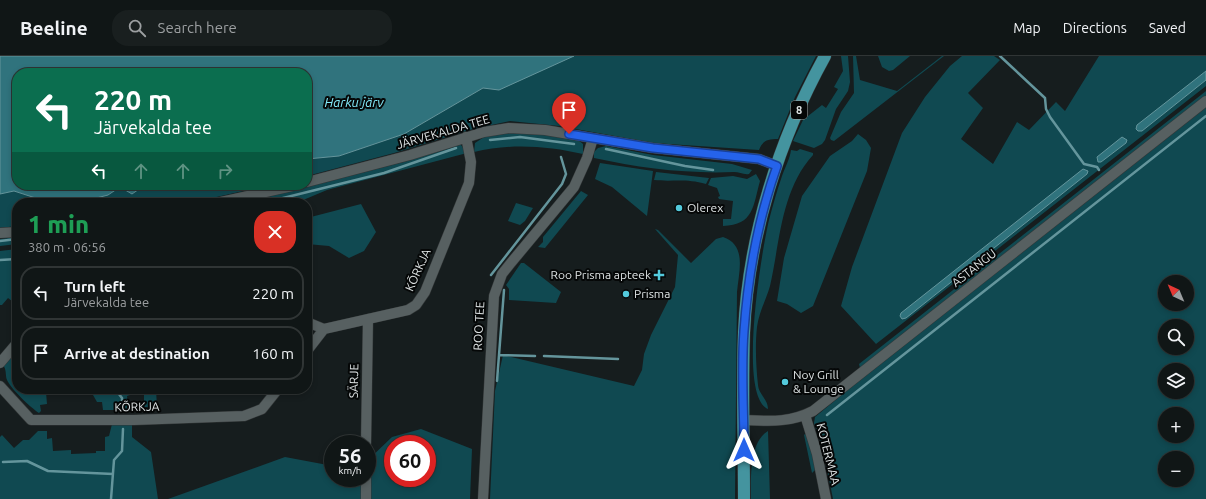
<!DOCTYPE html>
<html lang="en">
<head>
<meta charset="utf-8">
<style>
	:root { --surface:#101616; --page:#191f1f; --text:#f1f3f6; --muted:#9c9fa1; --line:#303535 }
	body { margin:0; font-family:Ubuntu,sans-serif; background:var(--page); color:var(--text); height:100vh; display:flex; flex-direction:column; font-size:15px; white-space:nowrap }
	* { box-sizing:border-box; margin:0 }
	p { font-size:13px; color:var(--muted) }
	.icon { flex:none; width:22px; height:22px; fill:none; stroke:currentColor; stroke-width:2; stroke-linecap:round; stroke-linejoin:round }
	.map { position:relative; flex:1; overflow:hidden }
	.drawer { position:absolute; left:12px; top:142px; width:300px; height:196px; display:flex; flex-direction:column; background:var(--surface); border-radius:16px; box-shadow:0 2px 6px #0003,0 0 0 1px var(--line) }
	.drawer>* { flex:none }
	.hud { position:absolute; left:12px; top:12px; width:300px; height:122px; border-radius:16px; box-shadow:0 2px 6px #0003,0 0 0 1px var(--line); background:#0b6e4f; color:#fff; overflow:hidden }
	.needle { width:26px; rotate:316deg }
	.controls { position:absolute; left:1158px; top:219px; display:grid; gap:8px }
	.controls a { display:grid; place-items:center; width:36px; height:36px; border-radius:50%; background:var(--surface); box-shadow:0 2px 6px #0003,0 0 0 1px var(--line); font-size:20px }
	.speed { position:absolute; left:324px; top:379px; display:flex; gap:8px; font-size:20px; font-weight:700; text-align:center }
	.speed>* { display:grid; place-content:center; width:52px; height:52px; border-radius:50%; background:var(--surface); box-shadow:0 2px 6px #0003,0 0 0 1px var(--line); line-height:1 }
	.speed small { font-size:10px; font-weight:400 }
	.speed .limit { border:6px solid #d22; background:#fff; color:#111 }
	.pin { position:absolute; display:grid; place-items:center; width:34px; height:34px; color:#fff; margin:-41px -17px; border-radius:50% 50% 50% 0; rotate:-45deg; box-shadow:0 0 4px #0007 }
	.pin .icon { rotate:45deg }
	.me { position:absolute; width:44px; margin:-22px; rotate:0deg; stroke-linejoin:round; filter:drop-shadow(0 0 3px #0008) }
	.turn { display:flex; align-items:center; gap:14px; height:84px; padding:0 16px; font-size:18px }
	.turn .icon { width:52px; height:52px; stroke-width:2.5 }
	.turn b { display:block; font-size:28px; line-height:34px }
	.lanes { display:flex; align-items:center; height:38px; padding:0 16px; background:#0003; justify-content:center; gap:20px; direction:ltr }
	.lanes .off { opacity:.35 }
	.round { display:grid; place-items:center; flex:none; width:42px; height:42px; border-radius:16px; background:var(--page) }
	.head { display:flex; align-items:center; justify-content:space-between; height:68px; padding:0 16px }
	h1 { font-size:24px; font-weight:800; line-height:30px; color:#1e9e55 }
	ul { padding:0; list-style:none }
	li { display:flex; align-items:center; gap:12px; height:54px; margin:0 8px 6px; padding:0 8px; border:2px solid var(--line); border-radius:16px }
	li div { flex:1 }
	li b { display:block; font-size:15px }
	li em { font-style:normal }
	header { display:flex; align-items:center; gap:24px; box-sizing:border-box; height:56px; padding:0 20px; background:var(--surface); border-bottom:1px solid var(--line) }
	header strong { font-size:19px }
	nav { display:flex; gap:22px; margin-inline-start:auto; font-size:14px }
	.search { width:280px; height:36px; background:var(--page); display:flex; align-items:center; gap:10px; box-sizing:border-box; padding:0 14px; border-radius:16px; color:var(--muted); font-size:15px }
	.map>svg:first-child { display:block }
	.green { fill:#104951; fill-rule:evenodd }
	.water { fill:#30737d; stroke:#64959c }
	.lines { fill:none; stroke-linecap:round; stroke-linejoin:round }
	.stream { stroke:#64959c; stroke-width:2.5 }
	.minor-casing { stroke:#333738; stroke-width:11 }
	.major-casing { stroke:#333738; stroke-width:13 }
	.minor { stroke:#576061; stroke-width:10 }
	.major { stroke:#44949f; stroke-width:12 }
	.route-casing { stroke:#184099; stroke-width:10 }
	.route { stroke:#2563eb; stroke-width:7 }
	.poi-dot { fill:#53cadc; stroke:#050707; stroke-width:1.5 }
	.labels { text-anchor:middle; stroke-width:4; stroke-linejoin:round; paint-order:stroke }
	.shield { fill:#050707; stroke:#9da1a2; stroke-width:1 }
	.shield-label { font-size:11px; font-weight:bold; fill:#dee3e4 }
	.street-label { font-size:12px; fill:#dee3e4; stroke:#050707 }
	.poi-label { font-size:12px; fill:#dee3e4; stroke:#050707; text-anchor:start }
	.water-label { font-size:13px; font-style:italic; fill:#85ecfc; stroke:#050707 }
</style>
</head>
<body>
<header>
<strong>Beeline</strong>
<div class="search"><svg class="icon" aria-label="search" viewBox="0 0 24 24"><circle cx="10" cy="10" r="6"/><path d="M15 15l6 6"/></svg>Search here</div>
<nav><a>Map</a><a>Directions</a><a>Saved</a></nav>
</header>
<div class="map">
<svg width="1206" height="443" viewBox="0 0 1206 443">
	<rect width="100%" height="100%" fill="#161d1e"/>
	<path class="green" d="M501,0H816L795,41L778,83C768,83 763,84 759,94L653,87L559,70L510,65L473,73L394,97L307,120V103L339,100L404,78L483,32Z
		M841,0H848L850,26L848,35L836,53L825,84L822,88L814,92L793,85L803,64L822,49L826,52L838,33L834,31L843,15Z
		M853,0H856L860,24L897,35L942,0H944L834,85L831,84L830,82L841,56L854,37Z
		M878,0H910L893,14L889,15L882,11Z
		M962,0H994L1000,4L968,37L983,52L961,83L993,108L1017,66L1029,74L1056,46L1065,55L1099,0H1206V30L876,288L841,250L852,211L902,77L925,41L950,10Z
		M1206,35V40L860,312L859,308Z
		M1206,51V443H833L823,392L814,367L815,361L844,337ZM1165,226H1187V248H1165ZM1165,270H1187V292H1165ZM1165,314H1187V336H1165ZM1165,358H1187V380H1165ZM1165,402H1187V424H1165Z
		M504,77H534L577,83L583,88V98C548,90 510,87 474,96L475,87L484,81Z
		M858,78L866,84L871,92L867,115L813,250L801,257L787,248L777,245L784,202L802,140L830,100L852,85Z
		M456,89H461L467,97L327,134L296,147H244L403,106Z
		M606,90L653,99L732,108L752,114L749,118C744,119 739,116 734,116C687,118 640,112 594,102V96L598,92Z
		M800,93L813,97V99C781,134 780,186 770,230C766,244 759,256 757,271C755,289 756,310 758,329C759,339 768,343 768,353C737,340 762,193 769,164C773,149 777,134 782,120C785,111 790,103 791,94L797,95Z
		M600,107L653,115L647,160L612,131L595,123Z
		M656,116L709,122L706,128C685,122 674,126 654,124Z
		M756,118L760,125C753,150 754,169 723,170V163H731L733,145L719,143L718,141L720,140L717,132L708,129L711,122L733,120L747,123Z
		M145,129H170L173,132L179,129H270L212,142L176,147H72L108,139L120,131L132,138Z
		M14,135L51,147H17V170L0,172V138Z
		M581,135L588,139L545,192L538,191L543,186V181Z
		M516,147L533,152L525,165L520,169L508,165Z
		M361,148L376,176L364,195L349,202L329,190L307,188V162Z
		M655,173L658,174L691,207L716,183L723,181C747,189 739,215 737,236L735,443H490L495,335L503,299L634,330L642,314L644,298L651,279L675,231L678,199Z
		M17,181V188L0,190V183Z
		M17,193V249L8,242L2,249H0V195Z
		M521,207H524L561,236L556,247L509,244V233L506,229Z
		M17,291V333H41V336H46L47,348L40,349L41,355L39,357C31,352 11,333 7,324C5,319 7,314 3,309Z
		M93,333H134L136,337L127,340L129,354H103L102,346H97L93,339Z
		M144,333H156L157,351H144Z
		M132,367V381L151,396L158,443H0V381L2,379L14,392L23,384H29L38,375H47V383L52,382L53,395L71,394V398L96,397V395H105V381L109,380L112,368Z
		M421,373L472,393L470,443H168L285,401L333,410V422H367V405L392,381ZM393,388H427V422H393Z
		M768,375L770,443H751C751,422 749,386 768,375Z
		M806,377L813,399L815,414L812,417L804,379Z"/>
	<path class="water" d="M0,0H574L499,34L483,32L404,78L339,100L307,103V17H17V129H145L132,138L120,131L108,139L77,147H51L14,135L0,138Z
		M1206,15V24L1142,75H1138L1136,73L1137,69Z
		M1122,81L1127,84L1126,87L1101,106H1098L1097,101Z
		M1083,113L1088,115L1087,118L906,262L902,263L900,260L901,257Z"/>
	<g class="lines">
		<path class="stream" d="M1000,0L1045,42L1046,53L1050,61L1084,108L1097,111L1099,114
			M490,84L520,81L574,88
			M606,93L685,110L713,114
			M263,147L384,117L456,92
			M0,185L17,183
			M0,204L17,203
			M491,219L562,128L566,118L561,101
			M499,299L535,300
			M544,300L618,303
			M497,325L504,234
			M115,333L122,342V349
			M827,359L1206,60
			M3,406L27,405L48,415L113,418
			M111,443L114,404L122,395L123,373"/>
		<defs>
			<path id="minor" d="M307,126L410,99L484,76L509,72L545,74L653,92L759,103L777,110
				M216,147L297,129
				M0,177L17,176
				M307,266L324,273
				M307,295L324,273L408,254L416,249L425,236L469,127L471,106L466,81
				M0,307L17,287
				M0,330L31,364H134L244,360L262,353L278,333
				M805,359L817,398L826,443
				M744,364C769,365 790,367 813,355L1206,45
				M366,388L368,263
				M366,443V422
				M483,443L494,240L502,218L510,208L574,131L587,102L593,82"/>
			<path id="major" d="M744,443C744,388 742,332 744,277C748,181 779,83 825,0"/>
		</defs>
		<use href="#minor" class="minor-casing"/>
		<use href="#major" class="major-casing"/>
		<use href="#minor" class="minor"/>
		<use href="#major" class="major"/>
	</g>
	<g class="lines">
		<defs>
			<path id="route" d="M569,78L653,92L759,103L777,110C758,163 748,219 744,275C741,314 744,355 744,394"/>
		</defs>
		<use href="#route" class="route-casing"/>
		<use href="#route" class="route"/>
	</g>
	<g class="poi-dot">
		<circle cx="679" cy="152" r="4"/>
		<path d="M657 213h4v4h4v4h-4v4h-4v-4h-4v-4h4z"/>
		<circle cx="626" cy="238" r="4"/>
		<circle cx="785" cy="326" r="4"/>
	</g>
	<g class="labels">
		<rect class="shield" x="791" y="45" width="16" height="18" rx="3"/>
		<g class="shield-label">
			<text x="799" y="58">8</text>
		</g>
		<g class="street-label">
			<text transform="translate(443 76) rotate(-16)" y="4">JÄRVEKALDA TEE</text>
			<text transform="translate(974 212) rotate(-38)" y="4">ASTANGU</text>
			<text transform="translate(418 214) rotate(-66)" y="4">KÕRKJA</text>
			<text transform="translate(479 270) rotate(-87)" y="4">ROO TEE</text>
			<text transform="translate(354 325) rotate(-89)" y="4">SÄRJE</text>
			<text transform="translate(137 351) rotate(-1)" y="4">KÕRKJA</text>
			<text transform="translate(828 398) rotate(76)" y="4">KOTERMAA</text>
		</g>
		<g class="poi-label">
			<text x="687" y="156">Olerex</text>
			<text x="651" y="223" text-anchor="end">Roo Prisma apteek</text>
			<text x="634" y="242">Prisma</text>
			<text x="793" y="323">Noy Grill<tspan x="793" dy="14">&amp; Lounge</tspan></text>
		</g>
		<g class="water-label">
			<text x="354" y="51">Harku järv</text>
		</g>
	</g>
</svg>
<div class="controls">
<a><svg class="needle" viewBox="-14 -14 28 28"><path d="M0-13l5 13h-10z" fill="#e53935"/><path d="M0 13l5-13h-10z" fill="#9c9fa1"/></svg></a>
<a><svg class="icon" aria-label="search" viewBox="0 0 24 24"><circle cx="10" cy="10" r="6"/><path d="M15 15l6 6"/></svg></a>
<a><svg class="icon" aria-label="layers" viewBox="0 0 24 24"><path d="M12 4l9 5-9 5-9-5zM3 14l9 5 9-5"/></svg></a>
<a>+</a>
<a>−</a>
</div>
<div class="speed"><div>56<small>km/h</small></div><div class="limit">60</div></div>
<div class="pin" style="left:569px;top:78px;background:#d93025"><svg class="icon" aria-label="arrive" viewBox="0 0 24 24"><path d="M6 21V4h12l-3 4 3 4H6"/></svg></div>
<svg class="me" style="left:744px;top:394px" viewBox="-20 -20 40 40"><path d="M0-17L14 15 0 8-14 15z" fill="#2563eb" stroke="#fff" stroke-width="4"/></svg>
<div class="hud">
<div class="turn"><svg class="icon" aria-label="left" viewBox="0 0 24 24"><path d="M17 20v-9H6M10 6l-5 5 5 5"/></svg><div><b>220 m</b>Järvekalda tee</div></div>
<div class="lanes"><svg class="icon" aria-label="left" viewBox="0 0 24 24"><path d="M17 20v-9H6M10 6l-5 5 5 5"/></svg><svg class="icon off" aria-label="ahead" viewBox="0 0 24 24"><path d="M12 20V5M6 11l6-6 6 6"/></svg><svg class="icon off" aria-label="ahead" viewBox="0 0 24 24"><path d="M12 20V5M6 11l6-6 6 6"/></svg><svg class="icon off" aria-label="right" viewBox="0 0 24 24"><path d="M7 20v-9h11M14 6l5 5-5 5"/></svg></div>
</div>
<section class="drawer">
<div class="head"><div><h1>1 min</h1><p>380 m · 06:56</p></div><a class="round" style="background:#d93025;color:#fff"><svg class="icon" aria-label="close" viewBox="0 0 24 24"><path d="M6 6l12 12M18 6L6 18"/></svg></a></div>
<ul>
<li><svg class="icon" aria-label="left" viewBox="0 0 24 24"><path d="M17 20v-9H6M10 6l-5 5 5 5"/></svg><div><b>Turn left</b><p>Järvekalda tee</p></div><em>220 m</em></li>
<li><svg class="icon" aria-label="arrive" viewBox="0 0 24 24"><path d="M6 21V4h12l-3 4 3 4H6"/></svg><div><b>Arrive at destination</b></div><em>160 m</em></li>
</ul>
</section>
</div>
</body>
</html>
